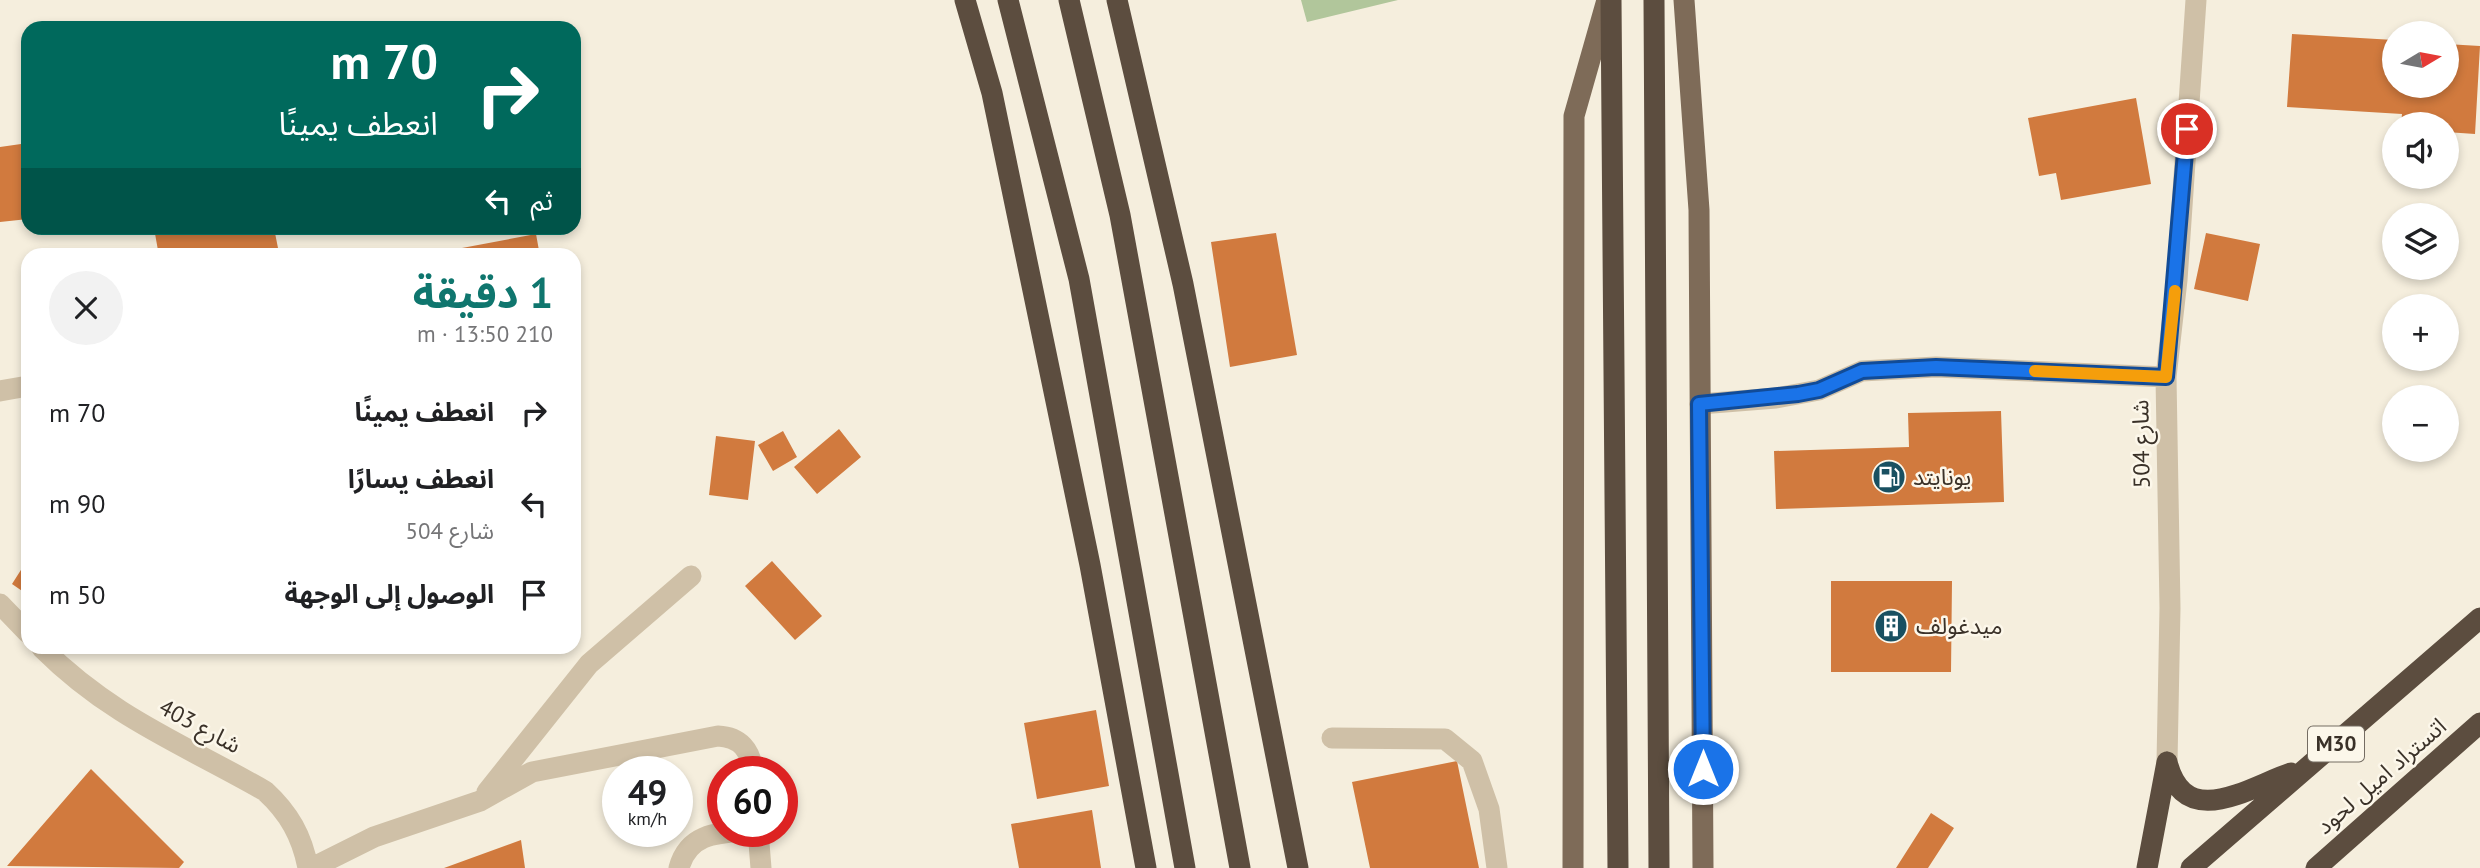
<!DOCTYPE html>
<html lang="ar">
<head>
<meta charset="utf-8">
<style>
	:root { --surface:#fff; --page:#f2f2f2; --text:#202124; --muted:#757577; --accent:#0f766e }
	body { margin:0; font-family:"PT Sans","Noto Sans Arabic",sans-serif; background:var(--page); color:var(--text); direction:rtl; height:100vh; display:flex; flex-direction:column; font-size:26px; white-space:nowrap }
	* { box-sizing:border-box; margin:0 }
	p { font-size:23px; color:var(--muted) }
	.icon { flex:none; width:38px; height:38px; fill:none; stroke:currentColor; stroke-width:2; stroke-linecap:round; stroke-linejoin:round }
	.map { position:relative; flex:1; overflow:hidden; direction:ltr }
	.side { position:absolute; left:21px; top:248px; width:560px; height:406px; display:flex; flex-direction:column; background:var(--surface); border-radius:21px; box-shadow:0 4px 10px #0003; direction:rtl }
	.side>* { flex:none }
	.hud { position:absolute; left:21px; top:21px; width:560px; height:214px; border-radius:21px; box-shadow:0 4px 10px #0003; direction:rtl; background:#00695c; color:#fff; overflow:hidden }
	.needle { width:46px; rotate:80deg }
	.buttons { position:absolute; left:2382px; top:21px; display:grid; gap:14px }
	.buttons a { display:grid; place-items:center; width:77px; height:77px; border-radius:50%; background:var(--surface); box-shadow:0 4px 10px #0003; font-size:35px }
	.speed { position:absolute; left:602px; top:756px; display:flex; gap:14px; font-size:35px; font-weight:700; text-align:center }
	.speed>* { display:grid; place-content:center; width:91px; height:91px; border-radius:50%; background:var(--surface); box-shadow:0 4px 10px #0003; line-height:1 }
	.speed small { font-size:18px; font-weight:400 }
	.speed .limit { border:10px solid #d22; background:#fff; color:#111 }
	.pin { position:absolute; display:grid; place-items:center; width:60px; height:60px; color:#fff; margin:-30px; border:4px solid #fff; border-radius:50%; box-shadow:0 2px 7px #0007 }
	.me { position:absolute; width:77px; margin:-38px; rotate:0deg; stroke-linejoin:round; filter:drop-shadow(0 0 5px #0008) }
	.turn { display:flex; align-items:center; gap:24px; height:147px; padding:0 28px; font-size:32px }
	.turn .icon { width:91px; height:91px; stroke-width:2.5 }
	.turn b { display:block; font-size:49px; line-height:60px }
	.then { display:flex; align-items:center; height:66px; padding:0 28px; background:#0003; gap:14px; font-size:26px }
	.round { display:grid; place-items:center; flex:none; width:74px; height:74px; border-radius:37px; background:var(--page) }
	.headline { display:flex; align-items:center; justify-content:space-between; height:119px; padding:0 28px }
	h1 { font-size:42px; font-weight:700; line-height:52px; color:var(--accent) }
	ul { padding:0; list-style:none }
	li { display:flex; align-items:center; gap:21px; height:91px; padding:0 28px }
	li div { flex:1 }
	li b { display:block; font-size:26px }
	li em { font-style:normal }
	.map>svg:first-child { display:block }
	.green { fill:#b1c69b }
	.building { fill:#d17a3e }
	.lines { fill:none; stroke-linecap:round; stroke-linejoin:round }
	.minor { stroke:#cfc0a7; stroke-width:21 }
	.major { stroke:#7e6b58; stroke-width:21 }
	.highway { stroke:#5c4d3f; stroke-width:21 }
	.route-casing { stroke:#114b97; stroke-width:18 }
	.route { stroke:#1a73e8; stroke-width:12 }
	.slow { stroke:#f59e0b; stroke-width:12 }
	.labels { text-anchor:middle; stroke-width:5; stroke-linejoin:round; paint-order:stroke }
	.shield { fill:#fcf7ea; stroke:#746c62; stroke-width:2 }
	.shield-label { font-size:21px; font-weight:bold; fill:#3a3128 }
	.street-label { font-size:23px; fill:#3a3128; stroke:#fcf7ea }
	.poi-label { font-size:23px; fill:#3a3128; stroke:#fcf7ea; text-anchor:start }
</style>
</head>
<body>
<div class="map">
<svg width="2480" height="868" viewBox="0 0 2480 868">
	<rect width="100%" height="100%" fill="#f5eedd"/>
	<path class="green" d="M1301,0H1398L1307,22Z"/>
	<path class="building" d="M2292,34L2394,40V86H2446V44L2480,46L2475,134L2446,132V124H2401L2402,114L2287,107Z
		M2136,98L2151,184L2061,200L2056,173L2039,176L2028,118Z
		M28,143V219L0,222V147Z
		M154,228H274L278,248L244,256H159Z
		M1276,233L1297,355L1230,367L1211,242Z
		M2206,233L2260,244L2248,301L2194,289Z
		M536,234L540,256H430V254Z
		M2001,411L2004,502L1776,509L1774,451L1909,447L1908,413Z
		M839,429L861,457L817,494L794,467Z
		M783,431L797,457L773,471L758,445Z
		M716,436L755,441L748,500L709,495Z
		M772,561L822,616L795,640L745,586Z
		M26,562L28,563V595L12,584Z
		M1831,581H1952L1951,672H1831Z
		M1096,710L1109,786L1037,799L1024,723Z
		M1457,761L1479,868H1370L1352,782Z
		M91,769L184,862L179,868L7,866Z
		M1092,810L1101,868H1019L1011,824Z
		M1931,813L1954,828L1928,868H1896Z
		M521,840L525,868H444Z"/>
	<g class="lines">
		<path class="minor" d="M0,391L28,386
			M1700,404L1776,398L1819,390L1862,371L1936,367L2166,377
			M0,604L28,633
			M42,648C111,717 183,744 265,791C289,813 302,836 308,868
			M1332,738L1445,739L1472,761L1489,809L1497,868
			M2167,762L2170,608L2166,377L2177,280L2196,0
			M487,792L589,664L691,576
			M758,831L761,868
			M312,868L374,837L480,801L532,772L718,736C740,737 751,750 753,772
			M679,868C688,835 714,833 744,831"/>
		<path class="major" d="M1684,0L1699,210L1703,868
			M1573,868L1574,116L1607,0"/>
		<path class="highway" d="M965,0L992,93L1090,565L1146,868
			M1008,0L1079,279L1185,868
			M1069,0L1120,215L1240,868
			M1117,0L1183,284L1298,868
			M1611,0L1618,868
			M1654,0L1659,868
			M2167,762C2185,833 2251,786 2291,773
			M2147,868L2167,762
			M2191,868L2480,618
			M2316,868L2480,723"/>
	</g>
	<g class="lines">
		<defs>
			<path id="route" d="M1703,769L1699,404L1798,394L1819,390L1862,371L1936,367L2166,377L2187,129"/>
		</defs>
		<use href="#route" class="route-casing"/>
		<use href="#route" class="route"/>
		<path class="slow" d="M2035,371L2166,377L2175,291"/>
	</g>
	<defs>
		<symbol id="fuel-disc" viewBox="-11 -11 22 22"><circle r="9.5" fill="#195061" stroke="#fcf7ea"/><path d="M-5.5-6h7V0h2V4h1.3V-2.5L3-4.5l.8-.8L6-3V5H2.5V1h-1V6h-7ZM-4.2-4.7v3.2H.2V-4.7Z" fill="#fff"/></symbol>
		<symbol id="building-disc" viewBox="-11 -11 22 22"><circle r="9.5" fill="#195061" stroke="#fcf7ea"/><path d="M-4-6H4V6H1V3H-1V6H-4ZM-2.5-4.3h1.7v1.8h-1.7ZM.8-4.3h1.7v1.8H.8ZM-2.5-1h1.7V.8h-1.7ZM.8-1h1.7V.8H.8Z" fill="#fff"/></symbol>
	</defs>
	<g fill-rule="evenodd">
		<use href="#fuel-disc" x="1870" y="458" width="38" height="38"/>
		<use href="#building-disc" x="1872" y="607" width="38" height="38"/>
	</g>
	<g class="labels">
		<rect class="shield" x="2308" y="726.5" width="56" height="35" rx="5"/>
		<g class="shield-label">
			<text x="2336" y="751">M30</text>
		</g>
		<g class="street-label">
			<text transform="translate(2141 444) rotate(-91)" y="8">شارع 504</text>
			<text transform="translate(200 726) rotate(28)" y="8">شارع 403</text>
			<text transform="translate(2381 776) rotate(-41)" y="8">اتستراد اميل لحود</text>
		</g>
		<g class="poi-label">
			<text x="1913" y="485">يونايتد</text>
			<text x="1916" y="634">ميدغولف</text>
		</g>
	</g>
</svg>
<div class="buttons">
<a><svg class="needle" viewBox="-14 -14 28 28"><path d="M0-13l5 13h-10z" fill="#e53935"/><path d="M0 13l5-13h-10z" fill="#757577"/></svg></a>
<a><svg class="icon" aria-label="sound" viewBox="0 0 24 24"><path d="M4 9h4l5-4v14l-5-4H4zM17 9q2 3 0 6"/></svg></a>
<a><svg class="icon" aria-label="layers" viewBox="0 0 24 24"><path d="M12 4l9 5-9 5-9-5zM3 14l9 5 9-5"/></svg></a>
<a>+</a>
<a>−</a>
</div>
<div class="speed"><div>49<small>km/h</small></div><div class="limit">60</div></div>
<div class="pin" style="left:2187px;top:129px;background:#d93025"><svg class="icon" aria-label="arrive" viewBox="0 0 24 24"><path d="M6 21V4h12l-3 4 3 4H6"/></svg></div>
<svg class="me" style="left:1703px;top:769px" viewBox="-20 -20 40 40"><circle r="17" fill="#1a73e8" stroke="#fff" stroke-width="3"/><path d="M0-11L8 9 0 5-8 9z" fill="#fff"/></svg>
<div class="hud">
<div class="turn"><svg class="icon" aria-label="right" viewBox="0 0 24 24"><path d="M7 20v-9h11M14 6l5 5-5 5"/></svg><div><b>70 m</b>انعطف يمينًا</div></div>
<div class="then">ثم<svg class="icon" aria-label="left" viewBox="0 0 24 24"><path d="M17 20v-9H6M10 6l-5 5 5 5"/></svg></div>
</div>
<section class="side">
<div class="headline"><div><h1>1 دقيقة</h1><p>210 m · 13:50</p></div><a class="round"><svg class="icon" aria-label="close" viewBox="0 0 24 24"><path d="M6 6l12 12M18 6L6 18"/></svg></a></div>
<ul>
<li><svg class="icon" aria-label="right" viewBox="0 0 24 24"><path d="M7 20v-9h11M14 6l5 5-5 5"/></svg><div><b>انعطف يمينًا</b></div><em>70 m</em></li>
<li><svg class="icon" aria-label="left" viewBox="0 0 24 24"><path d="M17 20v-9H6M10 6l-5 5 5 5"/></svg><div><b>انعطف يسارًا</b><p>شارع 504</p></div><em>90 m</em></li>
<li><svg class="icon" aria-label="arrive" viewBox="0 0 24 24"><path d="M6 21V4h12l-3 4 3 4H6"/></svg><div><b>الوصول إلى الوجهة</b></div><em>50 m</em></li>
</ul>
</section>
</div>
</body>
</html>
